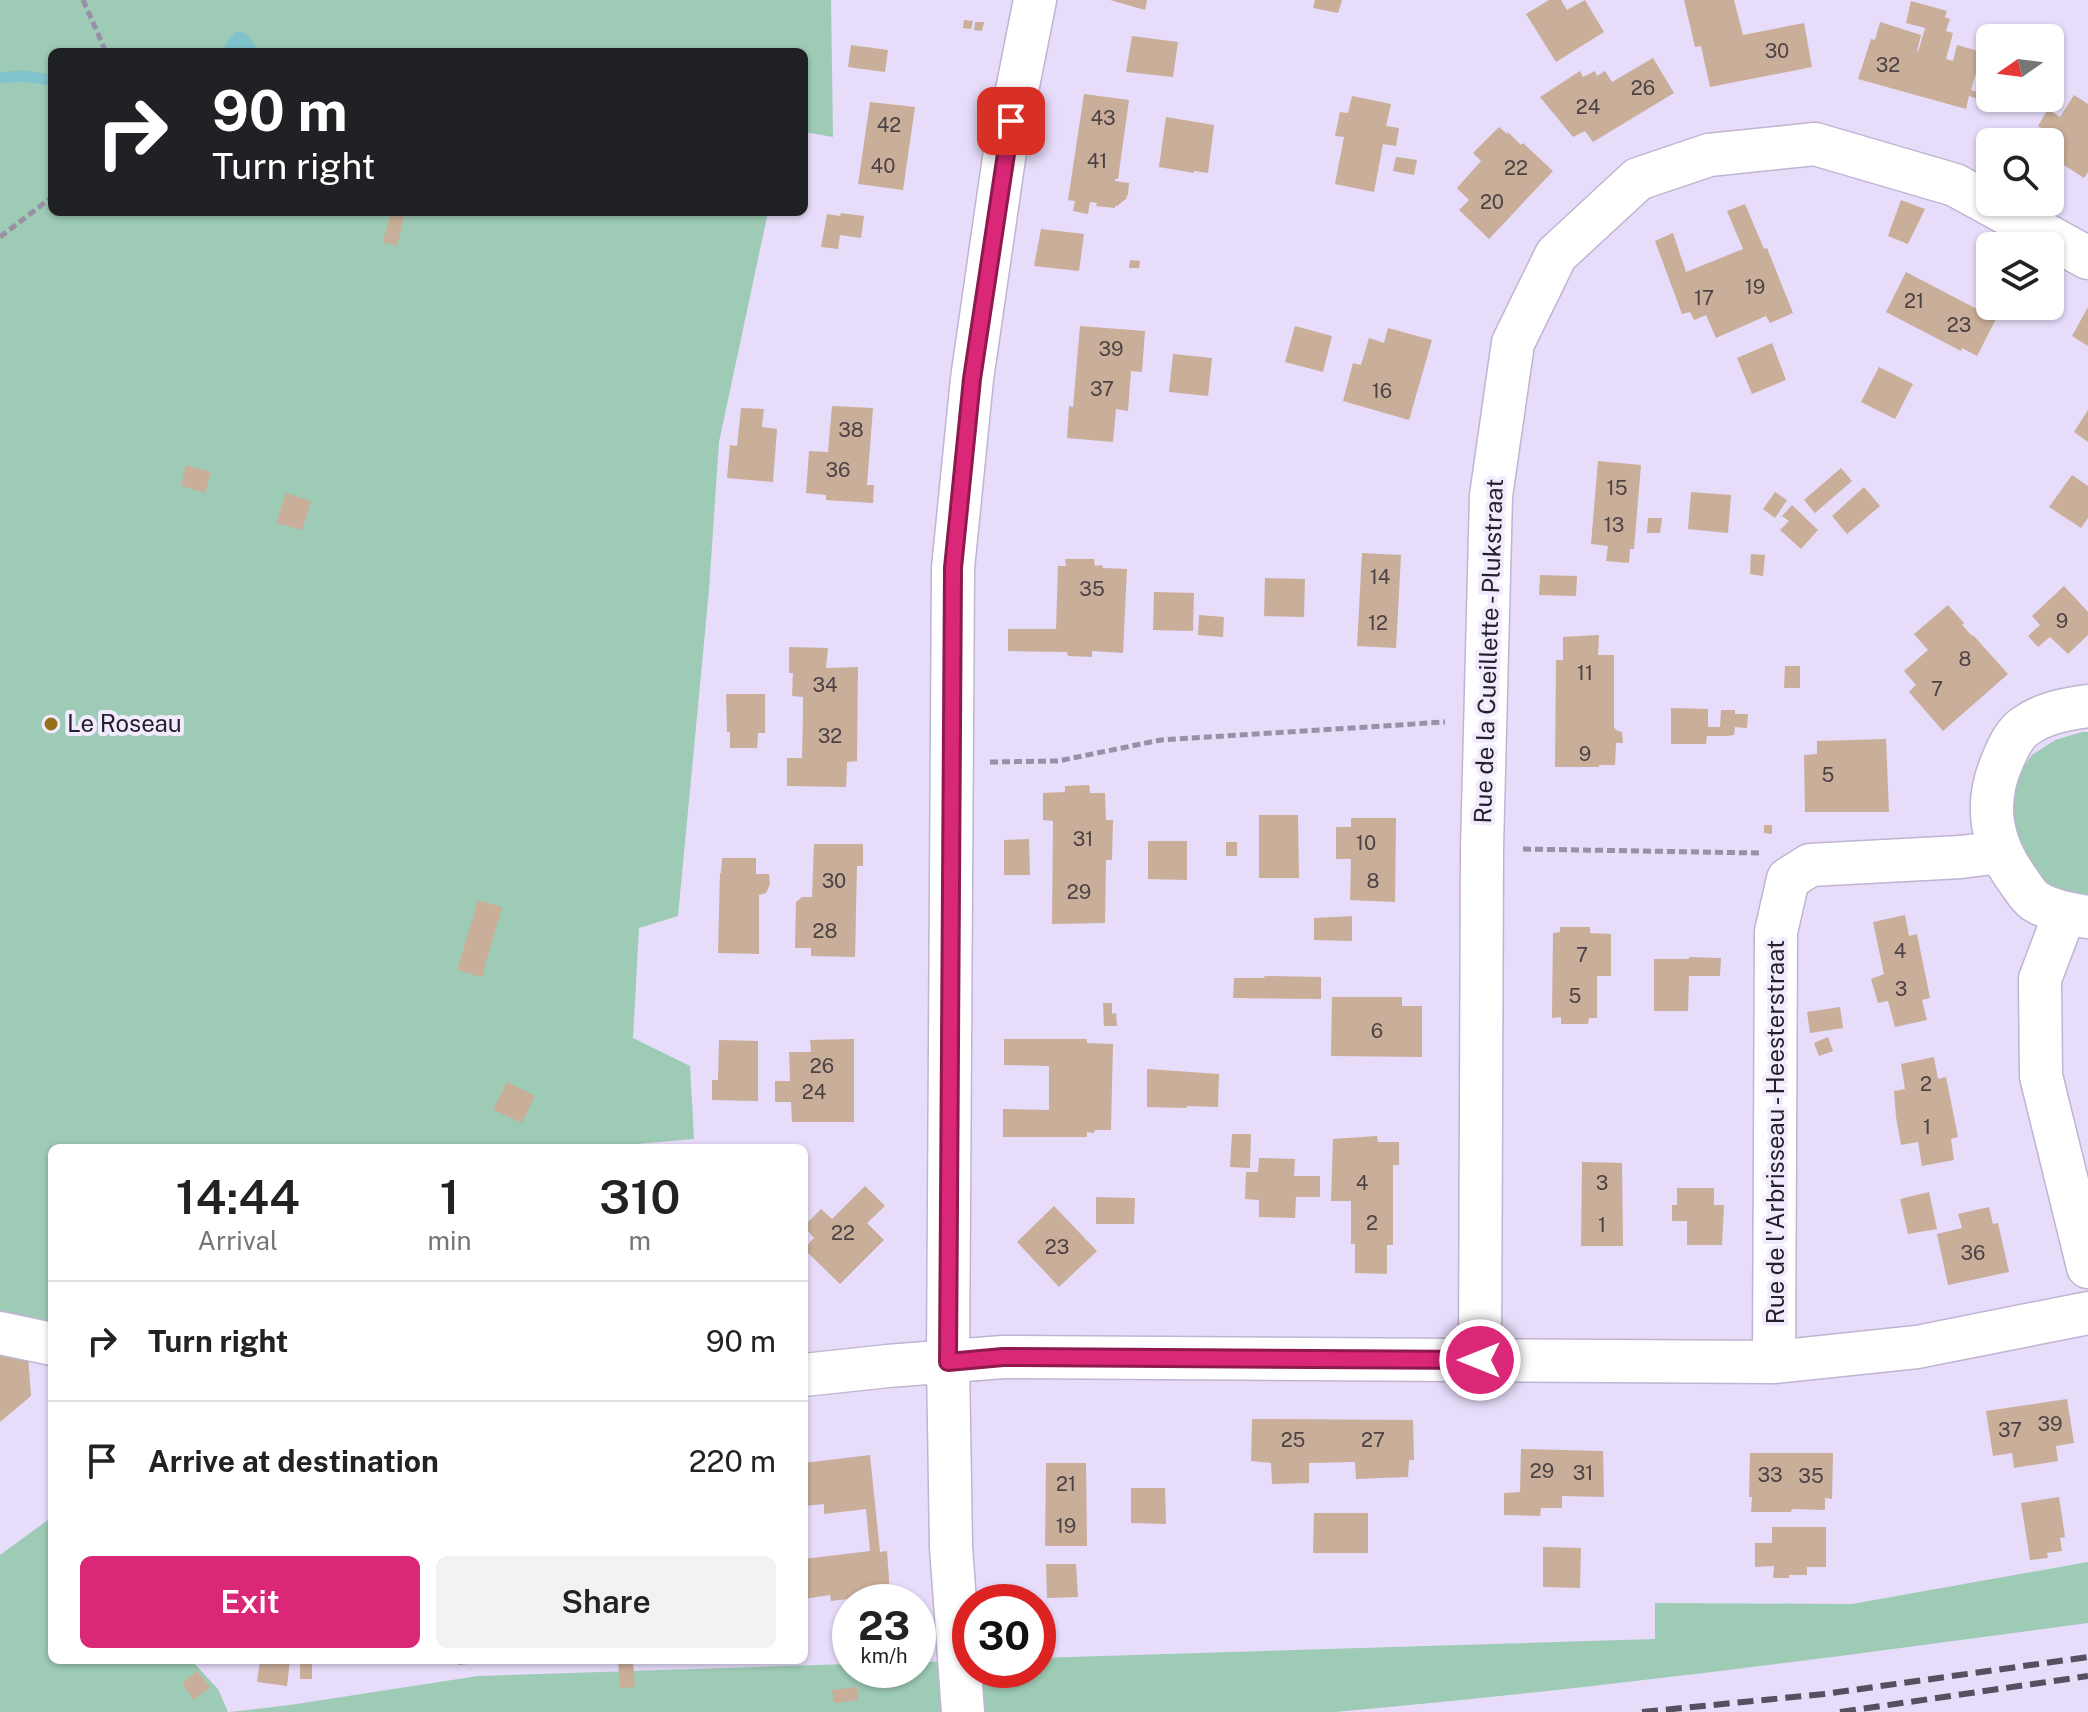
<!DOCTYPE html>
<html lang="en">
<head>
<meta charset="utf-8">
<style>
	:root { --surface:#fff; --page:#f2f2f2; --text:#222; --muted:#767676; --line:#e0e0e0; --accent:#db2777 }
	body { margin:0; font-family:"Public Sans",sans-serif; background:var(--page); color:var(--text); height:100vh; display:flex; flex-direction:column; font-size:30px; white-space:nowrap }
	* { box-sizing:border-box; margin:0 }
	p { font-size:26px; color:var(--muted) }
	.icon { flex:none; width:44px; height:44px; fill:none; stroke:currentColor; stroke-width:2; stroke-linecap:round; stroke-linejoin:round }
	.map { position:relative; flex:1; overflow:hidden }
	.sheet { position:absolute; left:48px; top:1144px; width:760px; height:520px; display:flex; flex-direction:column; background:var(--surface); border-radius:12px; box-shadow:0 2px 6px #0004 }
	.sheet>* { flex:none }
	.top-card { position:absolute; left:48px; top:48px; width:760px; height:168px; border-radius:12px; box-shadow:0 2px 6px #0004; background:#202124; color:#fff; overflow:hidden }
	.needle { width:52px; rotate:256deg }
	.buttons { position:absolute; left:1976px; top:24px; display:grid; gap:16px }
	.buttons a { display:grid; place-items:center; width:88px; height:88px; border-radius:12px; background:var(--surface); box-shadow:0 2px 6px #0004; font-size:40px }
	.speed { position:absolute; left:832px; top:1584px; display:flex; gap:16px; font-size:40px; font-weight:700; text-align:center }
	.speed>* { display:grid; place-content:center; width:104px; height:104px; border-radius:50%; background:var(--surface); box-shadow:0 2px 6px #0004; line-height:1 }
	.speed small { font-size:20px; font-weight:400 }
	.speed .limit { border:12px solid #d22; background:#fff; color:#111 }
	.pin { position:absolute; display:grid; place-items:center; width:68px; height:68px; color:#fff; margin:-34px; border-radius:16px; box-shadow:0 4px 12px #0006 }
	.me { position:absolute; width:88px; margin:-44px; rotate:270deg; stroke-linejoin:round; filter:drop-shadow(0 0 6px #0008) }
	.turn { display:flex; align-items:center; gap:28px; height:168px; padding:0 32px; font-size:36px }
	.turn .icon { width:104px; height:104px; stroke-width:2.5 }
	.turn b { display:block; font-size:56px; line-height:68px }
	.eta { display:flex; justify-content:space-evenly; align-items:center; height:136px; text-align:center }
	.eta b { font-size:48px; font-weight:600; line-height:56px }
	.button { display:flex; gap:16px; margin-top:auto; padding:16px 32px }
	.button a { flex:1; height:92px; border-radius:12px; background:var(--accent); color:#fff; font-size:32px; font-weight:600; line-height:92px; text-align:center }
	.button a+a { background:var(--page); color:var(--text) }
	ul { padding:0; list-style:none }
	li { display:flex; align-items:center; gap:24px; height:120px; padding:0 32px; border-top:2px solid var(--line) }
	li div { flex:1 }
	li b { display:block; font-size:30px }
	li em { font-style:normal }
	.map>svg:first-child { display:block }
	.green { fill:#9ecbb5 }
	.water { fill:#80c3cc }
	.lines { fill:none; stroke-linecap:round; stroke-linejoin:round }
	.stream { stroke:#80c3cc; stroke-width:11 }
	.building { fill:#c9ae9a }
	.minor-casing { stroke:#bfb4d1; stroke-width:45 }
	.path { stroke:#9890a6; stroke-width:5; stroke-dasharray:8 4; stroke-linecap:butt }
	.minor { stroke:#fff; stroke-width:42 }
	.rail { stroke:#564f5f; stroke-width:6; stroke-dasharray:16 8; stroke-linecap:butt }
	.route-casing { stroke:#8e194d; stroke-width:20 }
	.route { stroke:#db2777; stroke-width:14 }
	.poi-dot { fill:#96701a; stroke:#f2ebfe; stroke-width:3 }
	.labels { text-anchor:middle; stroke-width:8; stroke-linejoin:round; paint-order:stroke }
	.number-label { font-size:20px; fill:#4d4346 }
	.street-label { font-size:24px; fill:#241f2a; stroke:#f2ebfe }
	.poi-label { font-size:24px; fill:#241f2a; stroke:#f2ebfe; text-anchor:start }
</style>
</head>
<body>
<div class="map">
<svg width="2088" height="1712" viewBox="0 0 2088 1712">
	<rect width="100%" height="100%" fill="#e7dcfa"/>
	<path class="green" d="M0,0H831L833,137L804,132V52H52V212H768L719,442L709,590L678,916L639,928L633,1038L690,1066L694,1139L591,1148H52V1327L0,1317Z
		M2082,732H2088V901L2036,880L2008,833L2016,778L2032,755L2055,740Z
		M52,1517V1660H191L218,1689L228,1712H0V1555Z
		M2088,1562V1623C1837,1657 1587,1690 1335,1712H229L290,1705L478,1676L850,1664V1670H918V1662L970,1661V1670H1038V1658L1655,1639V1603L1852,1604Z"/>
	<path class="water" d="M237,31L246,33L261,52H222L228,40Z"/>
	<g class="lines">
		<path class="stream" d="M0,78L22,76L52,80"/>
	</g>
	<path class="building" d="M1110,0H1147L1145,10Z
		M1315,0H1342L1338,13L1313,8Z
		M1549,0H1561L1567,10L1585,0L1604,32L1556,62L1526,14Z
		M1684,0H1734L1743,35L1804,23L1812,67L1710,87L1701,46L1695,47Z
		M1911,1L1947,11L1945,17L1950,19L1946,31L1953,33L1946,59L1953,61L1957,45L1982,52L1971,90L1980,93L1978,99L1969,96L1966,109L1858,79L1871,39L1875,40L1880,22L1921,35L1917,51L1918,52L1925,28L1906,23Z
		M964,20L973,21L971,29L963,28Z
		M975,22H984L982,31L974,30Z
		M1132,36L1178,42L1173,77L1126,72Z
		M851,45L888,50L885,72L848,67Z
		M1653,58L1674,93L1593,142L1585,131L1573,137L1540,97L1580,71L1583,77L1595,71L1597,76L1605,71L1612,82Z
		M1084,94L1129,100L1118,179H1115V181L1129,183L1128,195L1126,197L1127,198L1117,206H1115V208L1096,206L1097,203L1090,202L1088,214L1073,211L1075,201L1068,200Z
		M2074,95L2088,104V172L2084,178L2050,156V142H2046L2051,134L2038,126L2048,109L2060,117Z
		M1352,96L1391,104L1386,126L1399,128L1396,146L1383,144L1374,192L1335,184L1344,137L1335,136L1340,112L1348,113Z
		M870,102L915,107L903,190L858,184Z
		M1166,117L1214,125L1208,173L1194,171V173L1159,167Z
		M1499,127L1507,134L1508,132L1521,145L1523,143L1553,171L1489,239L1459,210L1469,200L1457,188L1481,161L1473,153Z
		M1396,157L1417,160L1414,175L1393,171Z
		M1901,200L1925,209L1908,244L1888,236Z
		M1745,204L1764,249L1767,248L1793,313L1770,323L1766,316L1716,338L1706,315L1694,320L1690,312L1682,314L1655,241L1673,233L1686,272L1743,249L1727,211Z
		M391,212L405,213L397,246L383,242Z
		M841,213L864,216L861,238L840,235L838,249L821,247L827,214L840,216Z
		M1041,229L1084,234L1079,271L1034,266Z
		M1130,260L1140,261L1139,268H1129Z
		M1906,272L1996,319L1977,356L1962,348L1961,351L1886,312Z
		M2088,307V346L2072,336Z
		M1080,326L1145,331L1142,372L1131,371L1128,411L1116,409L1113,442L1067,438L1069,406L1073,407Z
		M1295,326L1332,336L1323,372L1285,362Z
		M1388,328L1432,340L1409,420L1343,401L1353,363L1361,365L1369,338L1384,343Z
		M1772,343L1786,380L1752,394L1737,358Z
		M1173,354L1212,358L1208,396L1169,392Z
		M1879,367L1913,384L1895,419L1861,402Z
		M832,406L873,408L867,485H874L873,503L826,500V495L806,493L809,451L828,452Z
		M741,408L764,409L762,427L777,429L773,482L727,478L730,445L737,446Z
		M2088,410V442L2074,432Z
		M1598,461L1641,465L1634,549H1630L1629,563L1606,561L1608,546L1591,544Z
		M186,465L211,472L205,493L181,486Z
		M1841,468L1852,481L1815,513L1804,500Z
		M2072,475L2088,486V518L2081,528L2049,507Z
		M1864,487L1880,506L1847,534L1832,516Z
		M1691,492L1731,495L1728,533L1688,529Z
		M1775,492L1787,500L1775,518L1763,509Z
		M286,493L311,501L302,530L276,523Z
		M1792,505L1818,530L1801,549L1780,530L1789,521L1782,516Z
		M1648,518H1662L1660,533H1647Z
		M1362,553L1401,555L1396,648L1357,646Z
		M1751,554L1765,555L1763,576L1750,574Z
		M1065,559H1094L1095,566L1102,565L1103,568L1127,569L1123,653L1092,651V657L1068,656L1067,652L1008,651V629H1056L1058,566H1066Z
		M1540,575L1577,576L1576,596L1539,595Z
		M1265,578L1305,579L1304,617L1264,616Z
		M2064,586L2088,612V635L2068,654L2050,637L2038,647L2028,636L2040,625L2032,616Z
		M1154,592L1194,593L1193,631L1153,630Z
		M1948,605L1964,623L1962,625L1972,636L1973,635L2008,674L1943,731L1909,692L1916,685L1904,671L1928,650L1914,634Z
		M1199,615L1224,617L1223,637L1198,635Z
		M1599,635L1598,655H1614V727L1616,730L1622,732L1623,743H1616L1615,765H1599V767H1555L1556,660H1563V637Z
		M789,647L828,648L826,668L858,667L857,761L847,762L846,787L787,786V758H802L803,715V697L792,696L793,673H789Z
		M1785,666H1800V688H1784Z
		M726,694H765V733H758L757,748H730V732H727Z
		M1671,708L1708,709V727H1720L1721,710H1735V714H1748L1747,728L1735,727L1734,735L1726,736H1707L1706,744H1671Z
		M1886,739L1889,812H1805L1804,755L1817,754V741Z
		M1089,785L1090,793H1105L1106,820H1113L1112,860H1106L1105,923L1052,924L1053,821L1043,820V793L1065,792V786Z
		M1259,815H1298L1299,878H1259Z
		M1351,818H1396L1395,902L1350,900L1351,859H1336V827H1351Z
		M1764,825H1772V834L1764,833Z
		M1029,839L1030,875H1004V840Z
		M1148,841H1187V880L1148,879Z
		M1226,842H1237V856H1226Z
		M814,844H863V866H857L855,957L811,956V948H795L796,902L802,897H812Z
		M722,858H756V874H769L770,884L766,893L759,895V954L718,953L720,873H721Z
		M478,900L502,907L482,977L457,970Z
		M1905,915L1909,936L1917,934L1930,998L1922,1000L1927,1020L1895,1027L1888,1001L1878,1003L1871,979L1884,974L1873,922Z
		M1352,916V941L1314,940V918Z
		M1560,927H1590V933L1611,934V976H1597V1018H1589L1588,1024H1561V1017L1552,1018L1553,933L1560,932Z
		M1689,957L1721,958L1720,976H1689L1688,1011H1654V959H1689Z
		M1264,976L1321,977V999L1233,998L1234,978H1265Z
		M1332,997H1402V1006H1422V1057L1331,1056Z
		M1103,1003H1112V1014L1116,1013L1117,1026H1104Z
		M1840,1007L1843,1028L1810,1033L1807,1012Z
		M1828,1037L1833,1051L1819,1056L1814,1043Z
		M854,1039V1122H792L791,1102H775V1081H790L789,1052H811L810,1040Z
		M1004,1039H1087V1043L1113,1044L1111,1130H1095L1094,1133L1087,1132V1137H1003V1109L1049,1110V1066L1004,1065Z
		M719,1040L758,1041V1101L712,1100V1080H718Z
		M1934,1057L1938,1079L1946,1077L1958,1137L1951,1139L1954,1160L1922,1166L1918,1142L1901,1145L1896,1117L1894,1091L1905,1089L1901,1064Z
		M1147,1069L1219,1074L1218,1107L1187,1106V1108L1147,1107Z
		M507,1082L535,1096L522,1123L493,1110Z
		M1232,1134H1251L1250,1168L1230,1167Z
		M1377,1136L1378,1142H1399V1165H1393V1245H1387V1274L1355,1273V1244H1351V1201H1331L1333,1139Z
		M1259,1158L1295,1159L1294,1176H1320V1197H1296L1295,1218L1259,1217V1200L1245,1199L1246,1172H1258Z
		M1582,1162L1622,1163L1623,1246H1581Z
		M865,1186L885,1206L867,1223L884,1240L840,1284L804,1249L814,1238L804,1226L821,1209L832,1219Z
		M1677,1188H1714V1205H1724L1722,1245H1687V1221H1672V1205H1677Z
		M1929,1192L1937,1229L1908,1234L1900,1199Z
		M1096,1197L1135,1198L1134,1224H1096Z
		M1054,1206L1097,1251L1059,1287L1017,1242Z
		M1989,1207L1993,1224L1998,1223L2009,1272L1948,1285L1937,1234L1962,1228L1958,1214Z
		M18,1349L28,1356L31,1396L0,1422V1355Z
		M2067,1399L2074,1443L2056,1446L2058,1461L2014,1468L2012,1453L1993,1456L1986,1411Z
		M1252,1419L1413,1420L1414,1460H1409L1408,1477L1356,1479L1355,1462L1309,1463V1483L1272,1484L1271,1463L1251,1461Z
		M1521,1449L1603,1451L1604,1497L1562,1496V1508H1541L1540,1516L1504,1515V1493L1520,1492Z
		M1750,1453H1833L1832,1499L1825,1498V1510L1792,1509L1791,1512H1751L1752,1497H1749Z
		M870,1455L880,1552L887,1551L890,1594L831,1601L830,1595L804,1599V1559L870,1551L866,1509L824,1514V1504L804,1506V1463Z
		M1046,1463H1086L1087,1546H1045Z
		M1131,1488H1165L1166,1524L1131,1523Z
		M2059,1497L2065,1537L2060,1538L2062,1551L2047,1553L2048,1558L2030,1560L2021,1503Z
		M1314,1513H1368V1553H1313Z
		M1772,1527H1826V1567H1807V1575H1789V1578H1773L1774,1566L1755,1567V1543H1772Z
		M1543,1547L1581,1548L1580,1588L1543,1587Z
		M1046,1564H1076L1078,1597L1047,1598Z
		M260,1660H290L287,1686L257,1682Z
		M312,1660V1679H300V1661Z
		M458,1660H490V1662L458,1665Z
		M618,1660H633L635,1687L620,1688Z
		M197,1671L210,1687L194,1700L182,1683Z
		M857,1687L858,1700L834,1703L832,1690Z"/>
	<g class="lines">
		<defs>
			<path id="minor" d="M2088,706C2066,709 2043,713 2024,727C2013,735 2007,750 2002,762C1983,806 1992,846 2020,883C2024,889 2029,897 2035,901C2051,911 2070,914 2088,917
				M2065,913L2040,979L2041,1076L2088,1267
				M0,1333L52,1344
				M1480,1360L1482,848L1491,496L1513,343L1556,255L1638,179L1709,155L1815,144L1955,185L2088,258
				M1774,1362L1776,932L1788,879L1810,865L1961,857L2000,852
				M804,1375L888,1366L1003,1357L1774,1362L1917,1347L2088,1313
				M963,1712L951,1547L948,1362L953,568L972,379L1005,151L1035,0"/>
		</defs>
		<use href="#minor" class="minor-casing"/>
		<path class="path" d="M83,0L106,52
			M0,237L52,197
			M990,762L1058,761L1161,740L1445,722
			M1523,849L1760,853"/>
		<use href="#minor" class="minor"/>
		<path class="rail" d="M1642,1712L1824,1694L2088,1657
			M1840,1712L2088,1676"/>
	</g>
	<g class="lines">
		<defs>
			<path id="route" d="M1011,121L972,379L953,568L948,1362L1003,1357L1480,1360"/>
		</defs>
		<use href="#route" class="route-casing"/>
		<use href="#route" class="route"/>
	</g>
	<circle class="poi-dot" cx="51" cy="724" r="8"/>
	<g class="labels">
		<g class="number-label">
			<text x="1777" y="58">30</text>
			<text x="1888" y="72">32</text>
			<text x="1643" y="95">26</text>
			<text x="1588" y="114">24</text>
			<text x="1103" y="125">43</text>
			<text x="889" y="132">42</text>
			<text x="1097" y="168">41</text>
			<text x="883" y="173">40</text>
			<text x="1516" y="175">22</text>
			<text x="1492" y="209">20</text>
			<text x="1755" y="294">19</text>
			<text x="1704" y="305">17</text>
			<text x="1914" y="308">21</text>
			<text x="1959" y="332">23</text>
			<text x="1111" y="356">39</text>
			<text x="1102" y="396">37</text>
			<text x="1382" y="398">16</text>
			<text x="851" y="437">38</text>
			<text x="838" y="477">36</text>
			<text x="1617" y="495">15</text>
			<text x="1614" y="532">13</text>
			<text x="1380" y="584">14</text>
			<text x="1092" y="596">35</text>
			<text x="2062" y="628">9</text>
			<text x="1378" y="630">12</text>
			<text x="1965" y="666">8</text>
			<text x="1585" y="680">11</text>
			<text x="825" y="692">34</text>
			<text x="1937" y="696">7</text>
			<text x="830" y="743">32</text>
			<text x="1585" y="761">9</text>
			<text x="1828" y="782">5</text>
			<text x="1083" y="846">31</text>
			<text x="1366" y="850">10</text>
			<text x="834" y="888">30</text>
			<text x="1373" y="888">8</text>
			<text x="1079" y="899">29</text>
			<text x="825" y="938">28</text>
			<text x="1900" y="958">4</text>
			<text x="1582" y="962">7</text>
			<text x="1901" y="996">3</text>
			<text x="1575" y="1003">5</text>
			<text x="1377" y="1038">6</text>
			<text x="822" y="1073">26</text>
			<text x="1926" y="1091">2</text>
			<text x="814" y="1099">24</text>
			<text x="1927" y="1134">1</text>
			<text x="1362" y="1190">4</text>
			<text x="1602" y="1190">3</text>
			<text x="1372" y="1230">2</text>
			<text x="1602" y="1232">1</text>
			<text x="843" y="1240">22</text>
			<text x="1057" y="1254">23</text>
			<text x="1973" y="1260">36</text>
			<text x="2050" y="1431">39</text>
			<text x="2010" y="1437">37</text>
			<text x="1293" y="1447">25</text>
			<text x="1373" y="1447">27</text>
			<text x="1542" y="1478">29</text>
			<text x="1583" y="1480">31</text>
			<text x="1770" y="1482">33</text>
			<text x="1811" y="1483">35</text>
			<text x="1066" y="1491">21</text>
			<text x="1066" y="1533">19</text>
		</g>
		<g class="street-label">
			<text transform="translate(1489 651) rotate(-88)" y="8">Rue de la Cueillette - Plukstraat</text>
			<text transform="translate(1776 1132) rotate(-90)" y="8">Rue de l'Arbrisseau - Heesterstraat</text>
		</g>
		<g class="poi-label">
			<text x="67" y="732">Le Roseau</text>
		</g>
	</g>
</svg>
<div class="buttons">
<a><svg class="needle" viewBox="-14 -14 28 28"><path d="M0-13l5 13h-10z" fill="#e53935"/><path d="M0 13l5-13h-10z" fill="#767676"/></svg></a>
<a><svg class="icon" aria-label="search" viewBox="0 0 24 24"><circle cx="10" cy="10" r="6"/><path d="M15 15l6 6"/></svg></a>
<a><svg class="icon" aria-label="layers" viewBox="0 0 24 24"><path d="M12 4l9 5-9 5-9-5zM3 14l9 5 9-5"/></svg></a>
</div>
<div class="speed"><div>23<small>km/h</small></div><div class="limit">30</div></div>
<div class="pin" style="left:1011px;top:121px;background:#d93025"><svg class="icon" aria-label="arrive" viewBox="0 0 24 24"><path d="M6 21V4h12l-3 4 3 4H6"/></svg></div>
<svg class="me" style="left:1480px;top:1360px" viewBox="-20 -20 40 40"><circle r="17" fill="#db2777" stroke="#fff" stroke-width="3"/><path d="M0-11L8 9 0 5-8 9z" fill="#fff"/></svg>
<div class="top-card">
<div class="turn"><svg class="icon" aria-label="right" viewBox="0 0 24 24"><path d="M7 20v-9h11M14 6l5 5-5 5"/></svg><div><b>90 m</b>Turn right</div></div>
</div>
<section class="sheet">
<div class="eta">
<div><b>14:44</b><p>Arrival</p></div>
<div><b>1</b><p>min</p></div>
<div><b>310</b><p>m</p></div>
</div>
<ul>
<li><svg class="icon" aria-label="right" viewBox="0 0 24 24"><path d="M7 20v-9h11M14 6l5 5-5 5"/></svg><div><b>Turn right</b></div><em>90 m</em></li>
<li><svg class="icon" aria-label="arrive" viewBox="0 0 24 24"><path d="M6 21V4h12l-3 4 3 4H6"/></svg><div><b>Arrive at destination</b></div><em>220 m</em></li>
</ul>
<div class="button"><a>Exit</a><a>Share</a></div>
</section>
</div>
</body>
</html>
